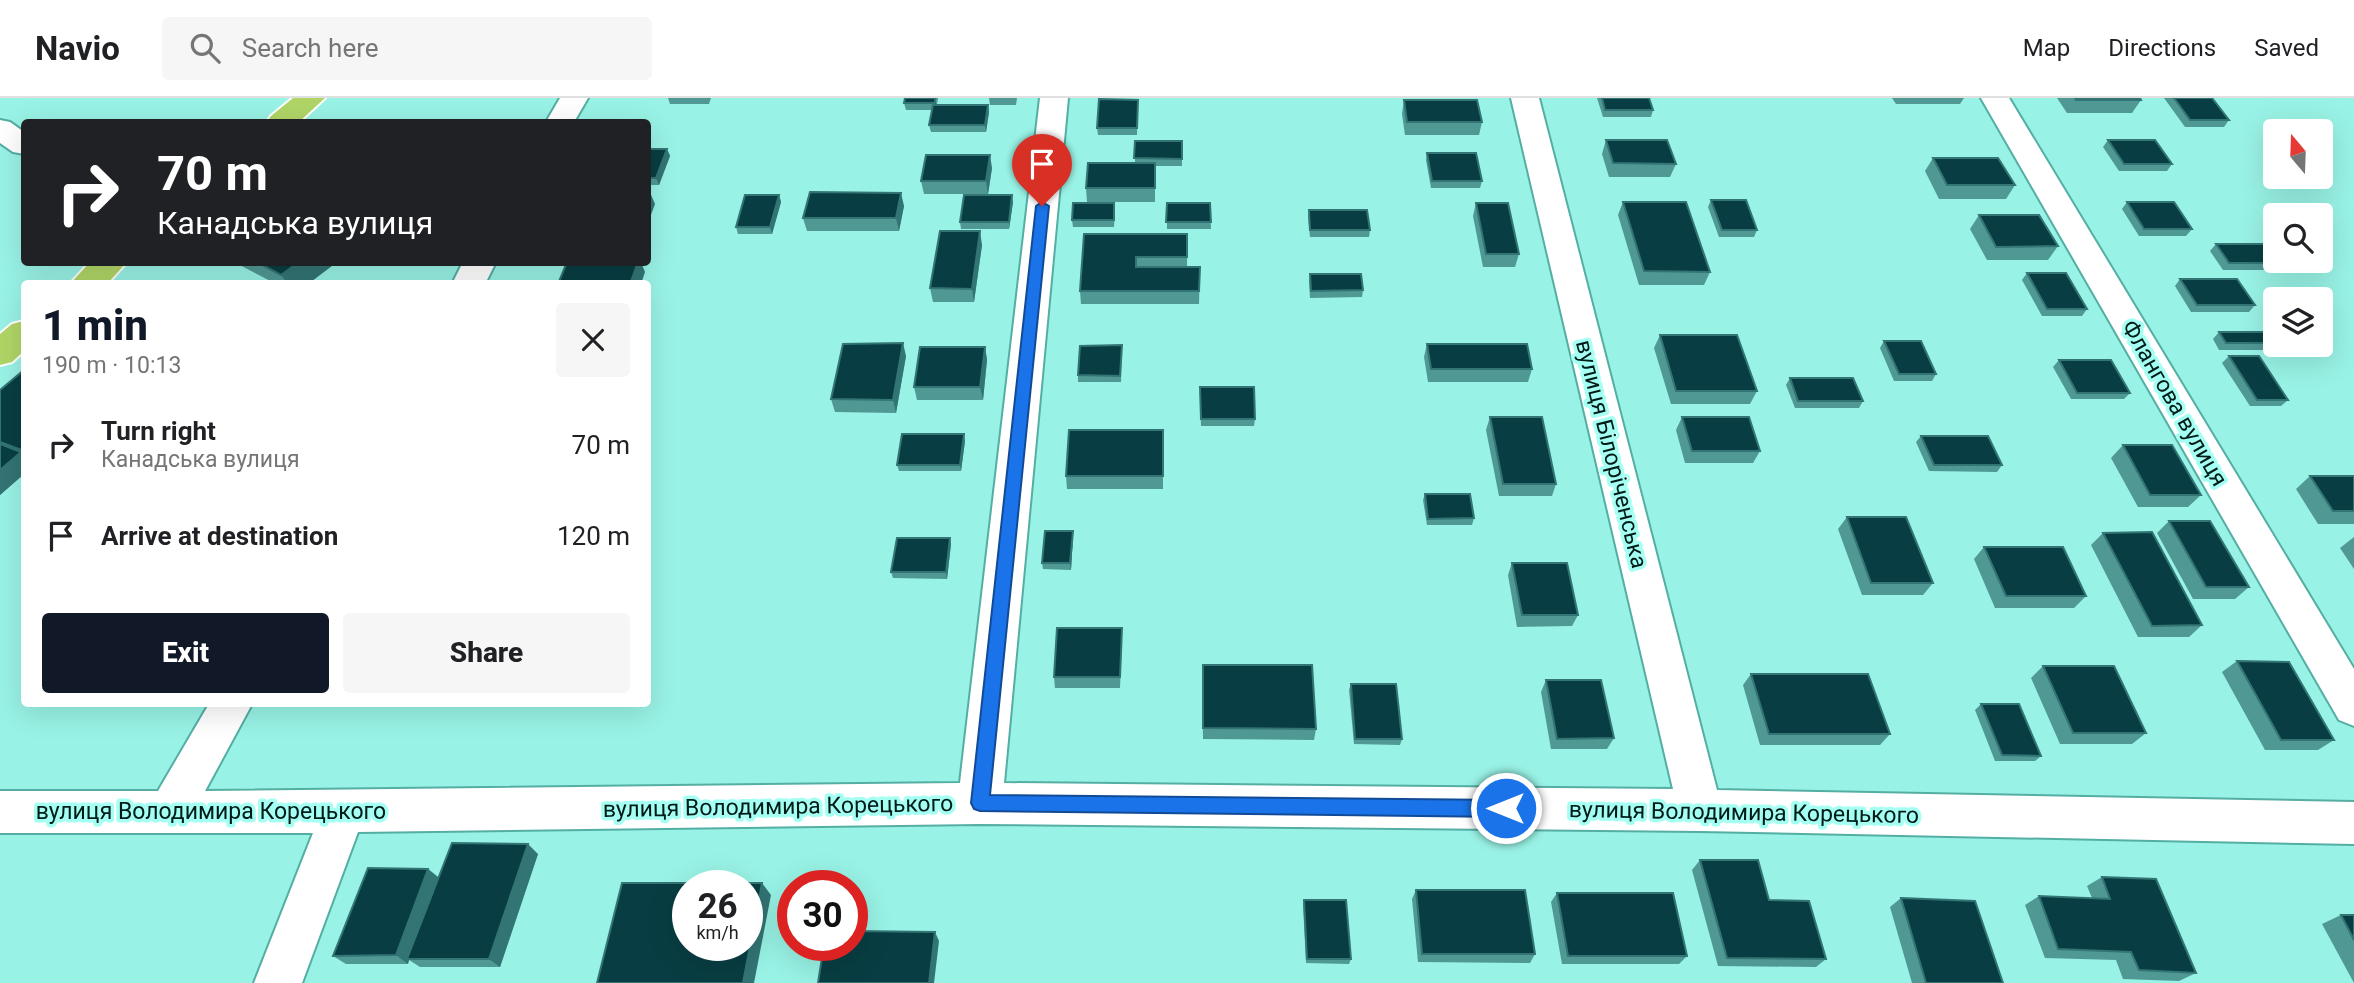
<!DOCTYPE html>
<html lang="en">
<head>
<meta charset="utf-8">
<style>
	:root { --surface:#fff; --page:#f6f6f6; --text:#202124; --muted:#757577; --line:#e0e0e0; --accent:#111827 }
	body { margin:0; font-family:Roboto,sans-serif; background:var(--page); color:var(--text); height:100vh; display:flex; flex-direction:column; font-size:26px; white-space:nowrap }
	* { box-sizing:border-box; margin:0 }
	p { font-size:23px; color:var(--muted) }
	.icon { flex:none; width:38px; height:38px; fill:none; stroke:currentColor; stroke-width:2; stroke-linecap:round; stroke-linejoin:round }
	.map { position:relative; flex:1; overflow:hidden }
	.panel { position:absolute; left:21px; top:182px; width:630px; height:427px; display:flex; flex-direction:column; background:var(--surface); border-radius:7px; box-shadow:0 7px 28px #0002 }
	.panel>* { flex:none }
	.banner { position:absolute; left:21px; top:21px; width:630px; height:147px; border-radius:7px; box-shadow:0 7px 28px #0002; background:#202124; color:#fff; overflow:hidden }
	.needle { width:46px; rotate:341deg }
	.tools { position:absolute; left:2263px; top:21px; display:grid; gap:14px }
	.tools a { display:grid; place-items:center; width:70px; height:70px; border-radius:7px; background:var(--surface); box-shadow:0 7px 28px #0002; font-size:35px }
	.speed { position:absolute; left:672px; top:772px; display:flex; gap:14px; font-size:35px; font-weight:700; text-align:center }
	.speed>* { display:grid; place-content:center; width:91px; height:91px; border-radius:50%; background:var(--surface); box-shadow:0 7px 28px #0002; line-height:1 }
	.speed small { font-size:18px; font-weight:400 }
	.speed .limit { border:10px solid #d22; background:#fff; color:#111 }
	.pin { position:absolute; display:grid; place-items:center; width:60px; height:60px; color:#fff; margin:-72px -30px; border-radius:50% 50% 50% 0; rotate:-45deg; box-shadow:0 0 7px #0007 }
	.pin .icon { rotate:45deg }
	.me { position:absolute; width:77px; margin:-38px; rotate:270deg; stroke-linejoin:round; filter:drop-shadow(0 0 5px #0008) }
	.turn { display:flex; align-items:center; gap:24px; height:147px; padding:0 21px; font-size:32px }
	.turn .icon { width:91px; height:91px; stroke-width:2.5 }
	.turn b { display:block; font-size:49px; line-height:60px }
	.round { display:grid; place-items:center; flex:none; width:74px; height:74px; border-radius:7px; background:var(--page) }
	.head { display:flex; align-items:center; justify-content:space-between; height:119px; padding:0 21px }
	h1 { font-size:42px; font-weight:800; line-height:52px; color:var(--accent) }
	.action { display:flex; gap:14px; margin-top:auto; padding:14px 21px }
	.action a { flex:1; height:80px; border-radius:7px; background:var(--accent); color:#fff; font-size:28px; font-weight:800; line-height:80px; text-align:center }
	.action a+a { background:var(--page); color:var(--text) }
	ul { padding:0; list-style:none }
	li { display:flex; align-items:center; gap:21px; height:91px; padding:0 21px }
	li div { flex:1 }
	li b { display:block; font-size:26px }
	li em { font-style:normal }
	header { display:flex; align-items:center; gap:42px; box-sizing:border-box; height:98px; padding:0 35px; background:var(--surface); border-bottom:2px solid var(--line) }
	header strong { font-size:33px }
	nav { display:flex; gap:38px; margin-inline-start:auto; font-size:24px }
	.search { width:490px; height:63px; background:var(--page); display:flex; align-items:center; gap:18px; box-sizing:border-box; padding:0 24px; border-radius:7px; color:var(--muted); font-size:26px }
	.map>svg:first-child { display:block }
	.lines { fill:none; stroke-linecap:round; stroke-linejoin:round }
	.minor-casing { stroke:#54aea3; stroke-width:4 }
	.highway-casing { stroke:#fff; stroke-width:4 }
	.minor { fill:#fff; fill-rule:evenodd }
	.highway { fill:#b0d566; fill-rule:evenodd }
	.wall { fill:#509894 }
	.shaded-wall { fill:#337474 }
	.building { fill:#083e43; stroke:#337474; stroke-width:2; fill-rule:evenodd }
	.route { fill:#1a73e8; stroke:#114b97; stroke-width:2 }
	.labels { text-anchor:middle; stroke-width:7; stroke-linejoin:round; paint-order:stroke }
	.street-label { font-size:23px; fill:#001b18; stroke:#a5fff3 }
</style>
</head>
<body>
<header>
<strong>Navio</strong>
<div class="search"><svg class="icon" aria-label="search" viewBox="0 0 24 24"><circle cx="10" cy="10" r="6"/><path d="M15 15l6 6"/></svg>Search here</div>
<nav><a>Map</a><a>Directions</a><a>Saved</a></nav>
</header>
<div class="map">
<svg width="2354" height="885" viewBox="0 0 2354 885">
	<rect width="100%" height="100%" fill="#98f2e5"/>
	<g class="lines">
		<defs>
			<path id="minor" d="M560,0H588L574,24H546Z
				M1040,0H1068L1004,685L1673,691L1511,0H1539L1717,692L2354,704V746L1700,733L980,726L358,734L302,885H254L313,735H0V693H158L209,606H252L205,693L960,685Z
				M1981,0H2009L2354,571V628L2339,622Z
				M0,22L10,24L24,34V56L13,54L0,45Z
				M463,164H496L485,186H452Z"/>
			<path id="highway" d="M293,0H325L299,24H267L271,18Z
				M90,164H127L107,186H70Z
				M24,223V253L12,264L0,267V236L12,226Z"/>
		</defs>
		<use href="#minor" class="minor-casing"/>
		<use href="#highway" class="highway-casing"/>
		<use href="#minor" class="minor"/>
		<use href="#highway" class="highway"/>
	</g>
	<path class="wall" d="M668,0H711L709,6H670Z
		M905,0H938L937,7H988L989,14L986,34H931L929,27L932,12H906L904,5Z
		M989,0H1017L1016,7H990Z
		M1597,0H1649L1653,12L1651,19H1603Z
		M1892,0H1964L1960,6H1896Z
		M2057,0H2140L2141,2L2132,15H2067Z
		M2164,0H2212L2229,22L2224,29H2185Z
		M1138,2L1137,37H1098L1097,30Z
		M1404,2L1482,24L1479,37H1405L1402,16Z
		M1606,42L1676,66L1670,79H1609L1602,56Z
		M2108,42L2172,66L2167,73H2119L2103,49Z
		M1135,43H1182V68H1155V104H1087L1086,90L1135,65Z
		M648,51H667L670,58L659,87H648Z
		M1427,55L1482,83L1480,90H1431L1426,62Z
		M1933,60L2015,87L2006,101H1939L1925,73Z
		M992,70L988,96H924L921,83Z
		M779,97L781,104L772,136H738L736,129Z
		M1711,102L1757,132L1754,139H1719L1708,109Z
		M1013,104L1009,131H961L960,124Z
		M1623,104L1710,174L1704,187H1639L1618,117Z
		M2127,104L2192,131L2186,138H2139L2122,111Z
		M1167,105H1210L1211,131H1167Z
		M1476,105L1519,156L1515,169H1483L1473,118Z
		M904,108L899,133H807L803,120Z
		M1115,112L1114,129H1073L1072,122Z
		M1309,112L1370,132L1369,139H1310L1308,119Z
		M1979,117L2058,148L2048,162H1987L1970,131Z
		M1084,136H1187V169H1200L1199,206H1081L1080,193Z
		M2216,146L2277,165L2271,172H2223L2210,153Z
		M982,147L974,204H933L930,190Z
		M234,164H337L308,186H276Z
		M2027,175L2087,211L2082,218H2042L2022,182Z
		M1310,176L1363,192L1362,199L1310,200L1309,183Z
		M2180,181L2255,207L2249,214H2191L2175,188Z
		M2219,234H2275V247H2298L2293,252H2219L2213,241Z
		M1660,237L1757,293L1750,306H1671L1654,250Z
		M1884,243L1936,276L1932,283H1894L1880,250Z
		M1427,246L1532,271L1528,284H1428L1424,259Z
		M1122,247L1121,284H1078V277Z
		M985,249L987,262L983,302H917L914,289Z
		M906,258L896,315L835,314L831,301Z
		M2229,258L2288,302L2281,308H2250L2222,265Z
		M2059,262L2130,295L2124,301H2071L2053,269Z
		M24,272V376L0,397V292Z
		M1790,280L1863,303L1859,310H1795L1786,287Z
		M1200,289L1255,321L1254,328H1201Z
		M1490,319L1556,386L1552,398H1499L1486,332Z
		M1682,319L1760,353L1753,365H1685L1676,332Z
		M1163,332V391H1067L1066,378Z
		M1921,338L2002,367L1997,374L1929,373L1916,344Z
		M965,343L961,373H899L897,367Z
		M2123,347L2201,397L2188,409H2138L2111,360Z
		M2310,378H2354V426H2318L2296,391Z
		M1425,396L1474,420L1472,427H1427L1423,402Z
		M1847,419L1933,485L1923,497H1862L1838,431Z
		M2169,423L2249,489L2235,501H2193L2157,435Z
		M1073,433V439L1071,472L1043,471L1042,465Z
		M2103,435L2202,527L2189,539H2138L2091,447Z
		M2354,439V471L2340,450Z
		M951,446L947,481L893,480L891,474Z
		M1984,449L2086,498L2074,510H1995L1974,461Z
		M1512,465L1578,517L1572,528L1517,529L1508,477Z
		M1122,542L1120,590H1055L1054,579Z
		M2237,563L2334,642L2318,652H2265L2222,574Z
		M2043,568L2146,635L2132,646H2060L2031,580Z
		M1751,576L1890,636L1880,647H1760L1743,587Z
		M1202,578L1316,631L1314,642L1203,641Z
		M1546,582L1614,640L1607,651H1551L1541,594Z
		M1351,586L1402,641L1400,647L1354,646L1349,592Z
		M1981,606L2041,658L2035,663H1995L1975,612Z
		M538,756L500,869H420L409,862L408,866H346L333,858L428,771L438,779Z
		M1700,762L1769,802L1826,861L1816,869L1718,868L1692,772Z
		M2102,779L2196,875L2179,883L2123,881L2116,862L2045,860L2025,807L2039,798L2092,800L2087,788Z
		M1416,792L1535,856L1530,865L1418,864L1412,801Z
		M1557,795L1687,858L1679,866H1562L1551,804Z
		M1901,800L2003,885H1912L1890,809Z
		M1304,802L1351,861L1349,866L1306,865L1303,807Z
		M2341,817H2354V885L2322,826Z"/>
	<path class="shaded-wall" d="M988,7L989,14L986,34L985,27Z
		M667,51L670,58L659,87L656,80Z
		M990,57L992,70L988,96L986,83Z
		M649,92L655,106L648,125V97Z
		M901,95L904,108L899,133L896,120Z
		M779,97L781,104L772,136L770,129Z
		M1012,97L1013,104L1009,131V124Z
		M980,133L982,147L974,204L972,191Z
		M299,164H337L308,186H288L281,177Z
		M638,164H641L645,174L641,186H630Z
		M903,245L906,258L896,315L893,302Z
		M985,249L987,262L983,302L980,289Z
		M964,336L965,343L961,373L960,367Z
		M21,354L24,358V376L0,397V372Z
		M1073,433V439L1071,472L1070,465Z
		M950,440L951,446L947,481L946,474Z
		M528,746L538,756L500,869L489,861Z
		M428,771L439,780L407,861L409,862L408,866L396,857Z
		M762,785L771,797L754,885H743Z
		M935,834L939,843L934,885H929Z"/>
	<path class="building" d="M905,0H935V5H904Z
		M1602,0H1649L1653,12H1605Z
		M2075,0H2140L2141,2H2076Z
		M2174,0H2212L2229,22H2190Z
		M1099,1L1138,2L1137,30H1097Z
		M1404,2H1477L1482,24H1407Z
		M933,7H988L985,27H929Z
		M1606,42H1667L1676,66L1613,65Z
		M2108,42H2155L2172,66H2124Z
		M1135,43H1182V61L1134,60Z
		M648,51H667L656,80H648Z
		M1427,55H1476L1482,83H1432Z
		M926,57H990L986,83H921Z
		M1933,60H1998L2015,87H1947Z
		M1088,65H1155V90H1086Z
		M810,94L901,95L896,120H803Z
		M745,97H779L770,129H736Z
		M964,97H1012L1009,124H960Z
		M1711,102H1746L1757,132H1722Z
		M1623,104H1686L1710,174L1644,173Z
		M2127,104H2174L2192,131H2144Z
		M1073,105H1114V122H1072Z
		M1167,105H1210L1211,124H1166Z
		M1476,105H1508L1519,156H1486Z
		M1309,112H1367L1370,132H1310Z
		M1979,117H2039L2058,148L1996,149Z
		M940,133H980L972,191L930,190Z
		M1084,136H1187V159H1136V169H1200L1199,193H1080Z
		M2216,146H2263L2277,165H2229Z
		M257,164H299L281,177Z
		M567,164H638L630,186H558Z
		M2027,175H2066L2087,211H2047Z
		M1310,176H1361L1363,192L1311,193Z
		M2180,181H2237L2255,207H2197Z
		M2219,234H2275V245H2226Z
		M1660,237H1737L1757,293H1676Z
		M1884,243H1921L1936,276H1899Z
		M903,245L893,302L831,301L843,246Z
		M1427,246H1527L1532,271H1431Z
		M1122,247L1120,278L1078,277L1080,248Z
		M920,249H985L980,289H914Z
		M2229,258H2259L2288,302H2257Z
		M2059,262H2111L2130,295H2077Z
		M24,272V353L0,344V292Z
		M1790,280H1853L1863,303H1798Z
		M1200,289H1254L1255,321H1201Z
		M1490,319H1542L1556,386H1503Z
		M1682,319H1749L1760,353H1692Z
		M1069,332H1163V378H1066Z
		M902,336H964L960,367H897Z
		M1921,338H1988L2002,367H1934Z
		M0,346L21,354L0,372Z
		M2123,347H2172L2201,397H2150Z
		M2310,378H2354V413H2333Z
		M1425,396H1470L1474,420L1428,421Z
		M1847,419H1906L1933,485H1871Z
		M2169,423H2210L2249,489H2206Z
		M1045,433H1073L1070,465H1042Z
		M2152,434L2202,527L2152,528L2103,435Z
		M897,440H950L946,474H891Z
		M1984,449H2063L2086,498H2006Z
		M1512,465H1567L1578,517H1522Z
		M1057,530H1122L1120,579H1054Z
		M2237,563L2289,564L2334,642H2281Z
		M1203,567H1312L1316,631L1203,630Z
		M2043,568H2114L2146,635H2073Z
		M1751,576H1868L1890,636H1769Z
		M1546,582H1601L1614,640L1557,641Z
		M1351,586H1396L1402,641H1355Z
		M1981,606H2019L2041,658L2002,657Z
		M452,745L528,746L489,861H407Z
		M1700,762H1758L1769,802L1809,803L1826,861L1727,860Z
		M368,770L428,771L396,857L333,858Z
		M2102,779L2156,781L2196,875L2139,872L2131,854L2058,851L2039,798L2110,801Z
		M622,785H762L743,885H597ZM688,788H747V847H688Z
		M1416,792H1525L1535,856H1422Z
		M1557,795H1673L1687,858H1568Z
		M1901,800L1975,803L2003,885H1926Z
		M1304,802H1346L1351,861H1307Z
		M2341,817H2354V842Z
		M852,833L935,834L929,885H818L824,847H852Z"/>
	<path class="route" d="M1042,104L1049,108L990,697L1506,702L1513,704L1515,710L1513,716L1506,719L980,713L974,711L971,705L1036,108Z"/>
	<g class="labels">
		<g class="street-label">
			<text transform="translate(2175 305) rotate(60)" y="8">Флангова вулиця</text>
			<text transform="translate(1612 356) rotate(76)" y="8">вулиця Білоріченська</text>
			<text transform="translate(778 708) rotate(-1)" y="8">вулиця Володимира Корецького</text>
			<text x="211" y="721">вулиця Володимира Корецького</text>
			<text transform="translate(1744 714) rotate(1)" y="8">вулиця Володимира Корецького</text>
		</g>
	</g>
</svg>
<div class="tools">
<a><svg class="needle" viewBox="-14 -14 28 28"><path d="M0-13l5 13h-10z" fill="#e53935"/><path d="M0 13l5-13h-10z" fill="#757577"/></svg></a>
<a><svg class="icon" aria-label="search" viewBox="0 0 24 24"><circle cx="10" cy="10" r="6"/><path d="M15 15l6 6"/></svg></a>
<a><svg class="icon" aria-label="layers" viewBox="0 0 24 24"><path d="M12 4l9 5-9 5-9-5zM3 14l9 5 9-5"/></svg></a>
</div>
<div class="speed"><div>26<small>km/h</small></div><div class="limit">30</div></div>
<div class="pin" style="left:1042px;top:108px;background:#d93025"><svg class="icon" aria-label="arrive" viewBox="0 0 24 24"><path d="M6 21V4h12l-3 4 3 4H6"/></svg></div>
<svg class="me" style="left:1506px;top:710px" viewBox="-20 -20 40 40"><circle r="17" fill="#1a73e8" stroke="#fff" stroke-width="3"/><path d="M0-11L8 9 0 5-8 9z" fill="#fff"/></svg>
<div class="banner">
<div class="turn"><svg class="icon" aria-label="right" viewBox="0 0 24 24"><path d="M7 20v-9h11M14 6l5 5-5 5"/></svg><div><b>70 m</b>Канадська вулиця</div></div>
</div>
<section class="panel">
<div class="head"><div><h1>1 min</h1><p>190 m · 10:13</p></div><a class="round"><svg class="icon" aria-label="close" viewBox="0 0 24 24"><path d="M6 6l12 12M18 6L6 18"/></svg></a></div>
<ul>
<li><svg class="icon" aria-label="right" viewBox="0 0 24 24"><path d="M7 20v-9h11M14 6l5 5-5 5"/></svg><div><b>Turn right</b><p>Канадська вулиця</p></div><em>70 m</em></li>
<li><svg class="icon" aria-label="arrive" viewBox="0 0 24 24"><path d="M6 21V4h12l-3 4 3 4H6"/></svg><div><b>Arrive at destination</b></div><em>120 m</em></li>
</ul>
<div class="action"><a>Exit</a><a>Share</a></div>
</section>
</div>
</body>
</html>
